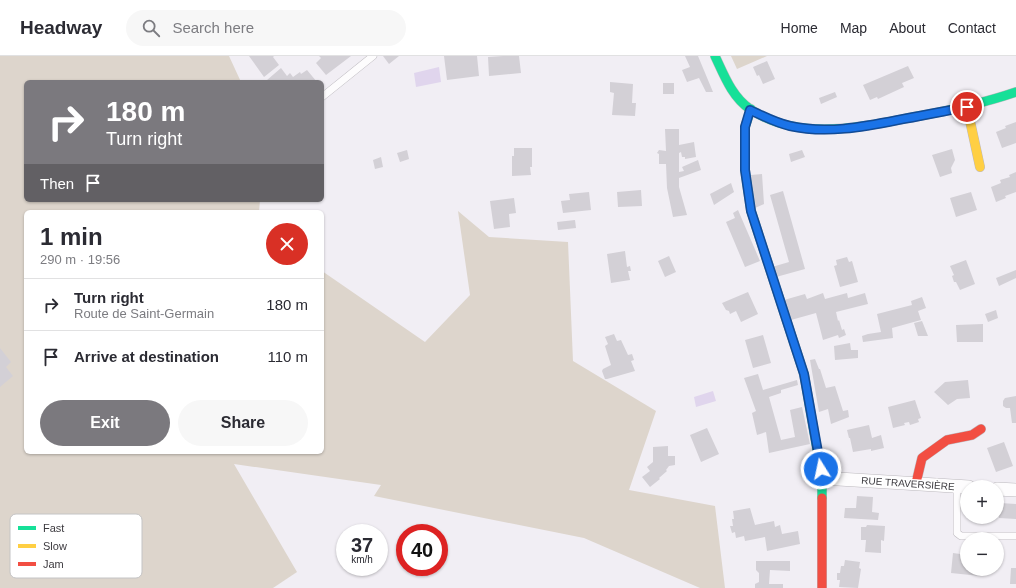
<!DOCTYPE html>
<html lang="en">
<head>
<meta charset="utf-8">
<style>
	:root { --surface:#fff; --page:#f7f7f7; --text:#2b2b33; --muted:#7c7c81; --line:#e1e1e2; --accent:#7b797e }
	body { margin:0; font-family:Arial,sans-serif; background:var(--page); color:var(--text); height:100vh; display:flex; flex-direction:column; font-size:15px; white-space:nowrap }
	* { box-sizing:border-box; margin:0 }
	p { font-size:13px; color:var(--muted) }
	.icon { flex:none; width:22px; height:22px; fill:none; stroke:currentColor; stroke-width:2; stroke-linecap:round; stroke-linejoin:round }
	.map { position:relative; flex:1; overflow:hidden }
	.details { position:absolute; left:24px; top:154px; width:300px; height:244px; display:flex; flex-direction:column; background:var(--surface); border-radius:6px; box-shadow:0 1px 3px #0004 }
	.details>* { flex:none }
	.hud { position:absolute; left:24px; top:24px; width:300px; height:122px; border-radius:6px; box-shadow:0 1px 3px #0004; background:#7b797e; color:#fff; overflow:hidden }
	.tools { position:absolute; left:960px; top:424px; display:grid; gap:8px }
	.tools a { display:grid; place-items:center; width:44px; height:44px; border-radius:50%; background:var(--surface); box-shadow:0 1px 3px #0004; font-size:20px }
	.speed { position:absolute; left:336px; top:468px; display:flex; gap:8px; font-size:20px; font-weight:700; text-align:center }
	.speed>* { display:grid; place-content:center; width:52px; height:52px; border-radius:50%; background:var(--surface); box-shadow:0 1px 3px #0004; line-height:1 }
	.speed small { font-size:10px; font-weight:400 }
	.speed .limit { border:6px solid #d22; background:#fff; color:#111 }
	.pin { position:absolute; display:grid; place-items:center; width:34px; height:34px; color:#fff; margin:-17px; border:2px solid #fff; border-radius:50%; box-shadow:0 1px 4px #0007 }
	.me { position:absolute; width:44px; margin:-22px; rotate:350deg; stroke-linejoin:round; filter:drop-shadow(0 0 3px #0008) }
	.turn { display:flex; align-items:center; gap:14px; height:84px; padding:0 16px; font-size:18px }
	.turn .icon { width:52px; height:52px; stroke-width:2.5 }
	.turn b { display:block; font-size:28px; line-height:34px }
	.then { display:flex; align-items:center; height:38px; padding:0 16px; background:#0003; gap:8px; font-size:15px }
	.round { display:grid; place-items:center; flex:none; width:42px; height:42px; border-radius:21px; background:var(--page) }
	.headline { display:flex; align-items:center; justify-content:space-between; height:68px; padding:0 16px }
	h1 { font-size:24px; font-weight:700; line-height:30px }
	.button { display:flex; gap:8px; margin-top:auto; padding:8px 16px }
	.button a { flex:1; height:46px; border-radius:24px; background:var(--accent); color:#fff; font-size:16px; font-weight:700; line-height:46px; text-align:center }
	.button a+a { background:var(--page); color:var(--text) }
	ul { padding:0; list-style:none }
	li { display:flex; align-items:center; gap:12px; height:52px; padding:0 16px; border-top:1px solid var(--line) }
	li div { flex:1 }
	li b { display:block; font-size:15px }
	li em { font-style:normal }
	header { display:flex; align-items:center; gap:24px; box-sizing:border-box; height:56px; padding:0 20px; background:var(--surface); border-bottom:1px solid var(--line) }
	header strong { font-size:19px }
	nav { display:flex; gap:22px; margin-inline-start:auto; font-size:14px }
	.search { width:280px; height:36px; background:var(--page); display:flex; align-items:center; gap:10px; box-sizing:border-box; padding:0 14px; border-radius:22px; color:var(--muted); font-size:15px }
	.map>svg:first-child { display:block }
	.green { fill:#ddd5cc }
	.water { fill:#e0d5ed }
	.building { fill:#d3d0d6 }
	.lines { fill:none; stroke-linecap:round; stroke-linejoin:round }
	.lane-casing { stroke:#bcb9be; stroke-width:8 }
	.street-casing { stroke:#bcb9be; stroke-width:14 }
	.fast-casing { stroke:#bcb9be; stroke-width:10 }
	.slow-casing { stroke:#bcb9be; stroke-width:10 }
	.jam-casing { stroke:#bcb9be; stroke-width:10 }
	.lane { stroke:#fdfcfd; stroke-width:7 }
	.street { stroke:#fdfcfd; stroke-width:13 }
	.fast { stroke:#16e098; stroke-width:9 }
	.slow { stroke:#ffcf43; stroke-width:9 }
	.jam { stroke:#f24e42; stroke-width:9 }
	.route-casing { stroke:#114b97; stroke-width:10 }
	.route { stroke:#1a73e8; stroke-width:7 }
	.labels { text-anchor:middle; stroke-width:3; stroke-linejoin:round; paint-order:stroke }
	.street-label { font-size:10px; fill:#3c3a3f; stroke:#fff }
	.key { fill:#fff; stroke:#c4c4c5; stroke-width:1 }
	.key-label { font-size:11px; fill:#3c3a3f }
</style>
</head>
<body>
<header>
<strong>Headway</strong>
<div class="search"><svg class="icon" aria-label="search" viewBox="0 0 24 24"><circle cx="10" cy="10" r="6"/><path d="M15 15l6 6"/></svg>Search here</div>
<nav><a>Home</a><a>Map</a><a>About</a><a>Contact</a></nav>
</header>
<div class="map">
<svg width="1016" height="532" viewBox="0 0 1016 532">
	<rect width="100%" height="100%" fill="#f1eef4"/>
	<path class="green" d="M0,0H229L241,26H26V144H260L259,156H26V396H322V215L425,286L470,239L458,155L489,181L568,186L573,305L656,355L629,434L715,450L725,532H700L584,482L374,440L381,429L234,408L297,516L273,532H0Z
		M731,0H767L737,13Z"/>
	<path class="water" d="M439,11L441,26L416,31L414,17Z
		M713,335L716,345L696,351L694,341Z"/>
	<path class="building" d="M249,0H274L273,1L279,9L264,21Z
		M319,0H351L326,19L316,7L321,2Z
		M383,0H399L389,8Z
		M444,0H477L479,20L447,24Z
		M503,0H519L521,17L489,20L488,1Z
		M685,0H698L713,36H706L699,22L687,26L682,14L690,11Z
		M767,5L775,23L763,28L759,19L757,20L753,11Z
		M908,10L914,22L902,27L904,31L878,43L877,41L870,44L863,29Z
		M281,12L287,20L290,17L293,21L300,16L301,18L307,14L317,26H268L267,24Z
		M610,26L633,28L632,47H636L635,60L612,59L614,37L610,36Z
		M663,27H674V38H663Z
		M835,36L837,41L821,48L819,42Z
		M1016,66V87L1002,92L996,76L1006,72L1005,70Z
		M665,73H679V89L694,86L696,101L685,103V101H682L681,96L679,97V116L684,115L682,111L698,104L701,114L679,122V131L687,159L673,161L667,132L666,108H659V98L657,97L659,94L666,95Z
		M514,92H532V111H530L531,119L512,120V100H514Z
		M952,93L955,104L951,112L952,117L940,121L932,99Z
		M407,94L409,103L400,106L397,97Z
		M802,94L805,101L791,106L789,98Z
		M381,101L383,111L375,113L373,104Z
		M1016,116V136L1005,140L1006,142L996,146L991,131L1001,127L1000,124L1010,121L1009,119Z
		M762,118L764,148L755,152L751,119Z
		M731,127L734,136L714,149L710,138Z
		M641,134L642,150L618,151L617,136Z
		M783,135L805,213L776,221L772,211L789,206L770,139Z
		M589,136L591,154L563,157L561,145L570,144L569,138Z
		M971,136L977,154L956,161L950,142Z
		M514,142L516,157L509,158L510,171L494,173L490,145Z
		M738,154L760,205L745,211L726,166L735,162L733,157Z
		M575,164L576,172L558,174L557,166Z
		M625,195L627,211L630,210L631,215H628L630,224L611,227L607,198Z
		M669,200L676,216L665,221L658,205Z
		M847,201L849,206L852,205L858,226L840,231L834,210L837,209L836,204Z
		M966,204L975,228L960,234L956,226H954L952,220L954,219L950,210Z
		M1016,214V222L999,230L996,222Z
		M748,236L758,258L741,266L736,255L730,258L729,255L726,254L722,247Z
		M823,237L825,243L847,237L848,242L865,237L868,248L836,256L838,265L839,264L842,274L844,273L846,279L839,282L838,279L823,284L816,257L791,264L784,244L805,238L807,243Z
		M922,241L926,252L918,255L921,264L892,272L893,282L863,286L862,280L868,278L881,276L877,258L912,249L911,245Z
		M996,254L998,262L988,266L985,258Z
		M922,265L928,280H918L914,267Z
		M983,268V286H957L956,269Z
		M614,278L617,285L621,284L628,299L632,298L634,304L631,305L635,315L607,323H605L602,315L603,313L611,309L605,290L608,288L605,281Z
		M763,279L771,307L753,312L745,284Z
		M850,287L851,294H858V302L835,304L834,290Z
		M0,292L11,306L6,311L13,320L0,331Z
		M815,303L819,313H820L826,332L835,330L843,355L848,354L849,361L831,368L828,353L819,356L810,304Z
		M758,318L763,334L797,324L798,329L781,334V337L769,341L781,384L795,381L790,354L802,351L810,388L769,397L766,376L757,379L752,357L756,355L744,322Z
		M968,324L970,342L957,343L948,349L934,336L945,326Z
		M1016,340V367H1012L1010,352H1006L1003,350V345L1005,342Z
		M915,344L921,362L918,363L919,366L910,369L909,366L904,367L905,369L893,372L888,351Z
		M869,369L872,382L881,379L884,392L871,395V393L853,396L850,382H849L847,374Z
		M707,372L719,398L701,406L690,379Z
		M1004,386L1013,410L996,416L987,392Z
		M668,390V400H675V409L669,410L666,414L667,415L659,422L660,423L650,431L642,421L650,415L647,411L653,406V391Z
		M857,440L873,441L872,456L879,457L878,464L844,462L845,452H856Z
		M1000,447L1016,448V463L999,462Z
		M750,452L755,469L774,465L775,471L780,469L782,478L798,475L800,488L767,495L765,481L745,485L744,480L736,482L735,476L732,477L730,470H733L732,463H734L733,455Z
		M867,469L885,470L884,485L881,484V497L865,496L866,484H861V471H866Z
		M953,497L967,499V513H981L980,520L951,517Z
		M845,504L860,506L859,512L861,513L858,532L839,531L840,524H837V517H840L841,510H844Z
		M756,505H790V515L770,514L769,528H783V532H755V528L759,526V517L756,514Z
		M1011,512H1016V528H1010Z"/>
	<g class="lines">
		<defs>
			<path id="lane" d="M322,41L373,0
				M957,430V477L961,480H1016"/>
			<path id="street" d="M822,422L969,431
				M997,433L1016,434"/>
			<path id="fast" d="M715,0C724,19 732,41 750,53C800,87 864,70 919,60C952,54 984,47 1016,36
				M751,53L745,71V114L751,155L804,318L822,422V442"/>
			<path id="slow" d="M967,51L980,111"/>
			<path id="jam" d="M916,427L922,402L947,384L972,379L981,373
				M822,442V532"/>
		</defs>
		<use href="#lane" class="lane-casing"/>
		<use href="#street" class="street-casing"/>
		<use href="#fast" class="fast-casing"/>
		<use href="#slow" class="slow-casing"/>
		<use href="#jam" class="jam-casing"/>
		<use href="#lane" class="lane"/>
		<use href="#street" class="street"/>
		<use href="#fast" class="fast"/>
		<use href="#slow" class="slow"/>
		<use href="#jam" class="jam"/>
	</g>
	<g class="lines">
		<defs>
			<path id="route" d="M821,413L804,318L751,155L745,114V71L750,54C763,60 776,67 790,70C826,78 863,71 898,64C921,60 944,55 967,51"/>
		</defs>
		<use href="#route" class="route-casing"/>
		<use href="#route" class="route"/>
	</g>
	<g class="labels">
		<g class="street-label">
			<text transform="translate(908 427) rotate(4)" y="4">RUE TRAVERSIÈRE</text>
		</g>
	</g>
	<rect x="10" y="458" width="132" height="64" rx="6" class="key"/>
	<rect x="18" y="470" width="18" height="4" fill="#16e098"/>
	<rect x="18" y="488" width="18" height="4" fill="#ffcf43"/>
	<rect x="18" y="506" width="18" height="4" fill="#f24e42"/>
	<g class="key-label">
		<text x="43" y="476">Fast</text>
		<text x="43" y="494">Slow</text>
		<text x="43" y="512">Jam</text>
	</g>
</svg>
<div class="tools">
<a>+</a>
<a>−</a>
</div>
<div class="speed"><div>37<small>km/h</small></div><div class="limit">40</div></div>
<div class="pin" style="left:967px;top:51px;background:#d93025"><svg class="icon" aria-label="arrive" viewBox="0 0 24 24"><path d="M6 21V4h12l-3 4 3 4H6"/></svg></div>
<svg class="me" style="left:821px;top:413px" viewBox="-20 -20 40 40"><circle r="17" fill="#1a73e8" stroke="#fff" stroke-width="3"/><path d="M0-11L8 9 0 5-8 9z" fill="#fff"/></svg>
<div class="hud">
<div class="turn"><svg class="icon" aria-label="right" viewBox="0 0 24 24"><path d="M7 20v-9h11M14 6l5 5-5 5"/></svg><div><b>180 m</b>Turn right</div></div>
<div class="then">Then<svg class="icon" aria-label="arrive" viewBox="0 0 24 24"><path d="M6 21V4h12l-3 4 3 4H6"/></svg></div>
</div>
<section class="details">
<div class="headline"><div><h1>1 min</h1><p>290 m · 19:56</p></div><a class="round" style="background:#d93025;color:#fff"><svg class="icon" aria-label="close" viewBox="0 0 24 24"><path d="M6 6l12 12M18 6L6 18"/></svg></a></div>
<ul>
<li><svg class="icon" aria-label="right" viewBox="0 0 24 24"><path d="M7 20v-9h11M14 6l5 5-5 5"/></svg><div><b>Turn right</b><p>Route de Saint-Germain</p></div><em>180 m</em></li>
<li><svg class="icon" aria-label="arrive" viewBox="0 0 24 24"><path d="M6 21V4h12l-3 4 3 4H6"/></svg><div><b>Arrive at destination</b></div><em>110 m</em></li>
</ul>
<div class="button"><a>Exit</a><a>Share</a></div>
</section>
</div>
</body>
</html>
